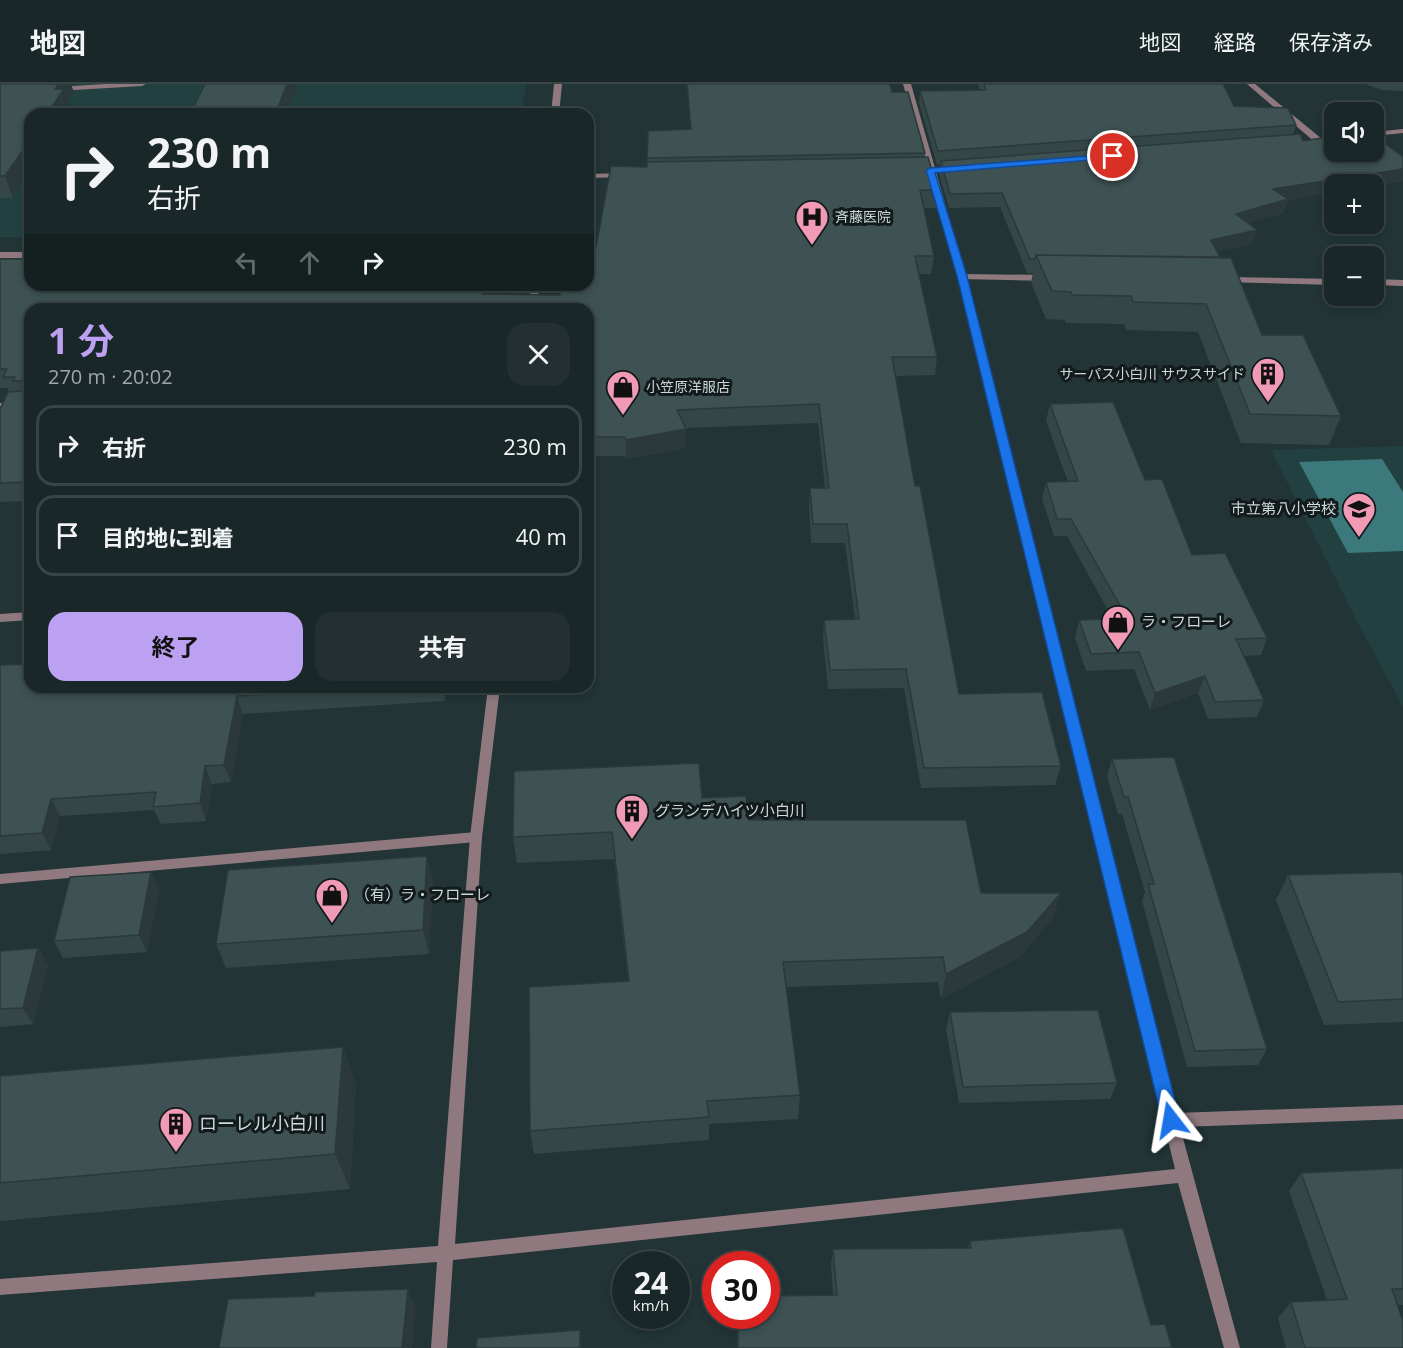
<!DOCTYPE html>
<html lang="ja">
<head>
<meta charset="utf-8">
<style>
	:root { --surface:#1a2728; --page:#232f30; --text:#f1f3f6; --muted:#9fa5a8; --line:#384445; --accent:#bca0f2 }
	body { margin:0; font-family:"Open Sans","Noto Sans JP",sans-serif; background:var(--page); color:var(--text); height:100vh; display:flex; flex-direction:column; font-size:22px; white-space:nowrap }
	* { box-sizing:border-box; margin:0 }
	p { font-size:20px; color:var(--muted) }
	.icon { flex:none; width:33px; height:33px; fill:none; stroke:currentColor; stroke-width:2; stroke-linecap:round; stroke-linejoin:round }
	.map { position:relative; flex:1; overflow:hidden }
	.drawer { position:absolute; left:24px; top:219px; width:570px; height:390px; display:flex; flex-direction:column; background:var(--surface); border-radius:18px; box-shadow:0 3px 9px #0003,0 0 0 2px var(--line) }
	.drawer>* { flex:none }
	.top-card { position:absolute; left:24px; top:24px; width:570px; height:183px; border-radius:18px; box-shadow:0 3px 9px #0003,0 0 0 2px var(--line); background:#1a2728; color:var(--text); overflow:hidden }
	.buttons { position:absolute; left:1324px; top:18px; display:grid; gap:12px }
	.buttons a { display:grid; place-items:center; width:60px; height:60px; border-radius:12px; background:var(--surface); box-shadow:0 3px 9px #0003,0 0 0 2px var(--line); font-size:30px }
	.speed { position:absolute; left:612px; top:1167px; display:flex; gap:12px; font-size:30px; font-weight:700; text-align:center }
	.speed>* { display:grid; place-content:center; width:78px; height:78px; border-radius:50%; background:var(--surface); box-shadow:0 3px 9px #0003,0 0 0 2px var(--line); line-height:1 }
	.speed small { font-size:15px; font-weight:400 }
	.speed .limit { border:9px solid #d22; background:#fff; color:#111 }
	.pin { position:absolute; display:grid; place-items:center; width:51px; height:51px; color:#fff; margin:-26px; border:3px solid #fff; border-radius:50%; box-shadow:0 2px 6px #0007 }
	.me { position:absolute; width:66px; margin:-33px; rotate:346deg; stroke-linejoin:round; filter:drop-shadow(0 0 4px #0008) }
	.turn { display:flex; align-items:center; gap:21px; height:126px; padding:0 24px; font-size:27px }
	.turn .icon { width:78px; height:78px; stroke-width:2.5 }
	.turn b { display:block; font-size:42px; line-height:51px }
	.lanes { display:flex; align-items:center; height:57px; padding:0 24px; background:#0003; justify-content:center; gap:30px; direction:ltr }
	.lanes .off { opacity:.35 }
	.round { display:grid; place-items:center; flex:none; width:63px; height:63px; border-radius:18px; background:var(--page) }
	.headline { display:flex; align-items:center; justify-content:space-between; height:102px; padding:0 24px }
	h1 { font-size:36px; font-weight:700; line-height:45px; color:var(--accent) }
	.button { display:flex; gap:12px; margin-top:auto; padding:12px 24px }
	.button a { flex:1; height:69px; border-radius:18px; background:var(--accent); color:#111; font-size:24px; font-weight:700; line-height:69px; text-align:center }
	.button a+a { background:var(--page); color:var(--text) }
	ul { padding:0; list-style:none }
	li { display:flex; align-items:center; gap:18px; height:81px; margin:0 12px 9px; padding:0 12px; border:3px solid var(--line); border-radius:18px }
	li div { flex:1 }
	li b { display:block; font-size:22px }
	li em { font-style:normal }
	header { display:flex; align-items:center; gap:36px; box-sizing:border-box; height:84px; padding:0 30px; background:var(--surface); border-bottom:2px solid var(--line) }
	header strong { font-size:28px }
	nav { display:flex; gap:33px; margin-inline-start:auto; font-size:21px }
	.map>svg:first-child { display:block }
	.built { fill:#234041 }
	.water { fill:#3c797c }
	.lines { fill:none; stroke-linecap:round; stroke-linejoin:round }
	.service { fill:#8f797f; fill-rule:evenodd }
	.minor { fill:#8f797f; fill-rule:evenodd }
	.wall { fill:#354647 }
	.shaded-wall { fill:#2b393a }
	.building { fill:#3e5153; stroke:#2b393a; stroke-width:1.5 }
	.route { fill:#1a73e8; stroke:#114b97; stroke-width:1.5 }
	.labels { text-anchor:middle; stroke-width:6; stroke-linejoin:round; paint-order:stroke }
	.far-poi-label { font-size:14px; fill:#cdd8d8; stroke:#121a1b; text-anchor:start }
	.poi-label { font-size:15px; fill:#cdd8d8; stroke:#121a1b; text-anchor:start }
	.near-poi-label { font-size:18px; fill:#cdd8d8; stroke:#121a1b; text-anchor:start }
</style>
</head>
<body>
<header>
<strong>地図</strong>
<nav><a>地図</a><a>経路</a><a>保存済み</a></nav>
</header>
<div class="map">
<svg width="1403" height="1264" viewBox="0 0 1403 1264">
	<rect width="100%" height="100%" fill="#223436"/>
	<path class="built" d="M0,0H526L521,30H30V153H0Z
		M1403,362V623L1359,541L1271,366Z"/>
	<path class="water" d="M1382,375L1403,408V467L1348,469L1299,378Z"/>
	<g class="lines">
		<path class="service" d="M105,0H146L142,2L57,7L53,5L57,3Z
			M962,190L1049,191L1053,194L1049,197L959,195L958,193Z
			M1225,193L1335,195V201L1222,198L1221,196Z
			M1374,195L1403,196V202L1374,201Z
			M30,318V324L0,325V319Z
			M30,528V536L0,538V530Z
			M476,748L481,749L482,753L481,757L476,758L0,800V790Z"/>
		<path class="minor" d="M554,0H562L559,30H551Z
			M903,0H911L966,193L1176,1029L1403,1021V1035L1180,1043L1240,1264H1224L1178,1099L453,1176L447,1264H431L437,1178L0,1211V1195L438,1162L470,753L488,603H500L482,753L455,1160L1175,1085L958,193Z
			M1247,0H1255L1322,55V59H1316Z
			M1403,45V49L1374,52V48Z
			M627,89V93H624L588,94V90Z
			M0,168H30V174H0Z
			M531,201H539L537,225H529Z"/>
	</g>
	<path class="wall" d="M0,0L74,8L68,17L71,26L68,30H30V88L13,114H0Z
		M205,0H298L285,30H190Z
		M687,0H890L892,8L925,69V73L938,106L936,124H924L934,172L931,190H919L937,273L935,291L896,292L915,402L959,610L1061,682L1055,701L921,704L904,604L828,605L823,555L824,536L855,535L845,459H811L809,424L810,404H825L818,339L686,344V364L626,375L625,372H588V225H30V417L0,418V325L9,308L8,304H0V175L30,201H489L487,210L560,211L593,179L647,83L648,47L690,45Z
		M978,0H1223L1234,22L1296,41L1293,50L1303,57L1403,73V97L1374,102V100L1288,116L1284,129L1248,139L1257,146L1252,160L1217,168L1262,251L1341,332L1329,361L1241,359L1198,248L1126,246L1124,240L1066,239L1065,236L1046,235L1031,198L1033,189H1027L1000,123L949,124L939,90L940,80L937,81L919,19L920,7L980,6Z
		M1365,0H1403V7L1382,6Z
		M1050,320L1145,396L1192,471L1267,554L1261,571L1243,572L1264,616L1257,633L1208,635L1198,609L1150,626L1134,585L1086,587L1075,554L1079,536L1113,535L1067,452H1054L1042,415L1046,398H1068L1046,337Z
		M0,581L30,603H446L445,617L243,630L231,698L212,700L206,737L161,740L154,726L60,732L51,766L0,770Z
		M1112,675L1267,965L1258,981L1187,983L1142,817L1145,808L1122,730H1118L1107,692Z
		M702,714L749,736L981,809H1061L1053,834L1020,873L941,915L938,898L786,903L800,1011L798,1035L709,1040V1056L534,1070L530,1047L628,897L614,775L517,779L513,753Z
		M151,788L159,805L147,868L63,874L54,857Z
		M1288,791L1403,792V938L1324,941L1276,816Z
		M433,797L429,870L226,884L216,860Z
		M38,864L48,881L33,940L0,943V867Z
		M950,928L1117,999L1110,1015L959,1019L946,945Z
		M343,963L356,1001L350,1105L0,1137V992Z
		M1403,1084V1221H1397L1403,1264H1286L1278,1234L1291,1218L1327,1216L1289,1107L1301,1089Z
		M970,1157L1151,1241L1172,1264H737V1232H766L833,1211L831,1180L833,1165L968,1164Z"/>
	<path class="shaded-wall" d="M59,0H71L74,8L68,17L71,26L68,30H47L55,5Z
		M287,0H298L285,30H277V26Z
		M30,56V88L13,114L5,92Z
		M1403,85V97L1374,102V100H1335V108L1288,116L1284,129L1232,144L1236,130L1273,105Z
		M1257,146L1252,160L1207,170L1211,156Z
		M483,201H489L485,225L482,210Z
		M686,345V364L626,375V356Z
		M1205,592L1198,609L1150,626L1155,609Z
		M443,603H446L445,617Z
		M237,612L243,630L231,698L224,681Z
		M205,682L212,700L206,737L200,719Z
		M51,715L60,732L51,766L42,749Z
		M427,772L433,797L429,870L423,846Z
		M151,788L159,805L147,868L139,851Z
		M1061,809L1053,834L1020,873L941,915L946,890Z
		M38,864L48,881L33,940L23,924Z
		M343,963L356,1001L350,1105L335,1070Z
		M408,1205L416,1224L412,1264H402Z
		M580,1246L582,1259V1264H580Z"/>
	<path class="building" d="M0,0H59L55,5H64L47,30H30V56L5,92H0Z
		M205,0H287L277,26H259L257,30H190Z
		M687,0H890L892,8H908L925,69L647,74L648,47L691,45Z
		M984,0H1223L1234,22L1288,24L1296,41L938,67L920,7L986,6Z
		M1300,50L1303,57L1335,52V68H1374V51L1403,73V85L1273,105L1288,115L1236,130L1257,146L1211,156L1220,173L1036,171L1035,175H1030L1002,109L950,110L941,77Z
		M928,73L938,106H920L934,172H915L937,273H892L915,402H920L959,610L1042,608L1061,682L924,684L906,585L830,586L824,536L859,535L847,440H813L810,404H829L819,320L677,326L686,345L626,356L624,353H588V225H30V398L0,399V325L8,308L24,307V297H13L15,293H3L7,285H0V175H26L30,168V201H483L482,210L560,211V201H588V179H593L611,82L647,83V78Z
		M1036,171L1231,174L1262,251H1303L1341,332L1250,330L1206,220L1133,218L1131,212L1072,211L1071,208L1052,207Z
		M1113,318L1145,396L1162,395L1192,471L1225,469L1267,554L1236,555L1264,616L1215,618L1205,592L1155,609L1139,568L1091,570L1079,536L1127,534L1071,435H1057L1046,398L1078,397L1050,320Z
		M30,580V603H385L237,612L224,681L205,682L200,719L153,723L156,708L51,715L42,749L0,752V581Z
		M1174,673L1267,965L1195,967L1148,800H1154L1128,713H1124L1112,675Z
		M699,679L702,714L746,712L749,736H966L981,809H1061L1027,848L946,890L943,873L783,878L800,1011L707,1017L709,1033L530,1047L529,903L629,897L612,748L513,753L514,687Z
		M427,772L423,846L216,860L228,786Z
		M151,788L139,851L54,857L70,793Z
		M1401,788L1403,792V915L1338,918L1288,791Z
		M38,864L23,924L0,925V867Z
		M1098,926L1117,999L963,1003L950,928Z
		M343,963L335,1070L0,1099V992Z
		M1403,1084V1205H1392L1403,1237V1264H1305L1291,1218L1347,1215L1301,1089Z
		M1123,1144L1151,1241L1165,1240L1172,1264H738V1232H766V1212L837,1211L833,1165L971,1164L970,1157Z
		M408,1205L402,1264H219L228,1215L314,1212L315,1208Z
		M580,1246V1264H476L477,1254Z"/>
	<path class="route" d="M1113,70L1117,72L1116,74L935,89L967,192L1180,1036L1177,1042L1171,1044L1165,1042L1162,1036L957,192L926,86L930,84Z"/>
	<defs>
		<symbol id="hospital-pin" viewBox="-11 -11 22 30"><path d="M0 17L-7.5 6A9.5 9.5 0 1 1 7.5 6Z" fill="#f09ab5" stroke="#121a1b"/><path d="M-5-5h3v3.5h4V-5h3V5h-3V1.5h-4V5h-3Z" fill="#111"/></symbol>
		<symbol id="building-pin" viewBox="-11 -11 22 30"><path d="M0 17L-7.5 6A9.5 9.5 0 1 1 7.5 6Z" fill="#f09ab5" stroke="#121a1b"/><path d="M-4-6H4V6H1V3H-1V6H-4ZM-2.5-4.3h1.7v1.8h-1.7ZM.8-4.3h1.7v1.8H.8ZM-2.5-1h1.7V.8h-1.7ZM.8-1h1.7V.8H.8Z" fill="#111"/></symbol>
		<symbol id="shop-pin" viewBox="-11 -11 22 30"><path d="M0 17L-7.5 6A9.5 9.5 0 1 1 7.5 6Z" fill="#f09ab5" stroke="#121a1b"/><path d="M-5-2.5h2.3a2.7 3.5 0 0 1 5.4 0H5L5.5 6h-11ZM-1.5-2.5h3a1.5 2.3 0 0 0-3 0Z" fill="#111"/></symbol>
		<symbol id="school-pin" viewBox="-11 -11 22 30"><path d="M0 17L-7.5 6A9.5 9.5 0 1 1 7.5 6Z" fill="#f09ab5" stroke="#121a1b"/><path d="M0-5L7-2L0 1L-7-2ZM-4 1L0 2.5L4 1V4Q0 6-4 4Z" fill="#111"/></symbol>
	</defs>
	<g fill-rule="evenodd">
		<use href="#hospital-pin" x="793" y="114" width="38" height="52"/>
		<use href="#building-pin" x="1249" y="271" width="38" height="52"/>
		<use href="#shop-pin" x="604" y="284" width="38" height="52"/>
		<use href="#school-pin" x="1340" y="406" width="38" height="52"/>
		<use href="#shop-pin" x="1099" y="519" width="38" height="52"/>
		<use href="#building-pin" x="613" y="708" width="38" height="52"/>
		<use href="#shop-pin" x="313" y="792" width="38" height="52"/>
		<use href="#building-pin" x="157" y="1021" width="38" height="52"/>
	</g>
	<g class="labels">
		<g class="far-poi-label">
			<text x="835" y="138">斉藤医院</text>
			<text x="1245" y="295" text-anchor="end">サーパス小白川 サウスサイド</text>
			<text x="646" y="308">小笠原洋服店</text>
		</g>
		<g class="poi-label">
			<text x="1336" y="430" text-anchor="end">市立第八小学校</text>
			<text x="1141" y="543">ラ・フローレ</text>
			<text x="655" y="732">グランデハイツ小白川</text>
			<text x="355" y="816">（有）ラ・フローレ</text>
		</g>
		<g class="near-poi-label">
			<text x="199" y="1046">ローレル小白川</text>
		</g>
	</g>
</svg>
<div class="buttons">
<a><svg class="icon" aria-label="sound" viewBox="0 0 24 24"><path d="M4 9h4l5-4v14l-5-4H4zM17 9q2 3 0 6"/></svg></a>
<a>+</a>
<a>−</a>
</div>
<div class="speed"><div>24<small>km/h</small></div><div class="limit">30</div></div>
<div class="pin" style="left:1113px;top:72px;background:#d93025"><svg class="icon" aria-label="arrive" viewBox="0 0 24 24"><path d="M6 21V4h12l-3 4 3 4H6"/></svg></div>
<svg class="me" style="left:1171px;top:1036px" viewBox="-20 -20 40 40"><path d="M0-17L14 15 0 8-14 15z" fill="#1a73e8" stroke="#fff" stroke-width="4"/></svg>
<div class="top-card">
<div class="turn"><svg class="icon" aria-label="right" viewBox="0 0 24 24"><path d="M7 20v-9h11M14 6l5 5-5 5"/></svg><div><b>230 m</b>右折</div></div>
<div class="lanes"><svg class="icon off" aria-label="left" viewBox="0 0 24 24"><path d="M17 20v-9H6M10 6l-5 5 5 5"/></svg><svg class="icon off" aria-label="ahead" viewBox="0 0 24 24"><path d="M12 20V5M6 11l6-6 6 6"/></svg><svg class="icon" aria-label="right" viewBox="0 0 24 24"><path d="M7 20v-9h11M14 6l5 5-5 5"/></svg></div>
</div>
<section class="drawer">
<div class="headline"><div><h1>1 分</h1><p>270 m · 20:02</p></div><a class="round"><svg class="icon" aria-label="close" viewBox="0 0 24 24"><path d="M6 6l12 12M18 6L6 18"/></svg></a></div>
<ul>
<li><svg class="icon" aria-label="right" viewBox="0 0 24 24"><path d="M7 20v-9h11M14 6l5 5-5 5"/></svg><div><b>右折</b></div><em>230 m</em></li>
<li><svg class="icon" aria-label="arrive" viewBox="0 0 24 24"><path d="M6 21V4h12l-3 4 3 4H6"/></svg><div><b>目的地に到着</b></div><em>40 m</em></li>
</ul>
<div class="button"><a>終了</a><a>共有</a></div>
</section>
</div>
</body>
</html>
